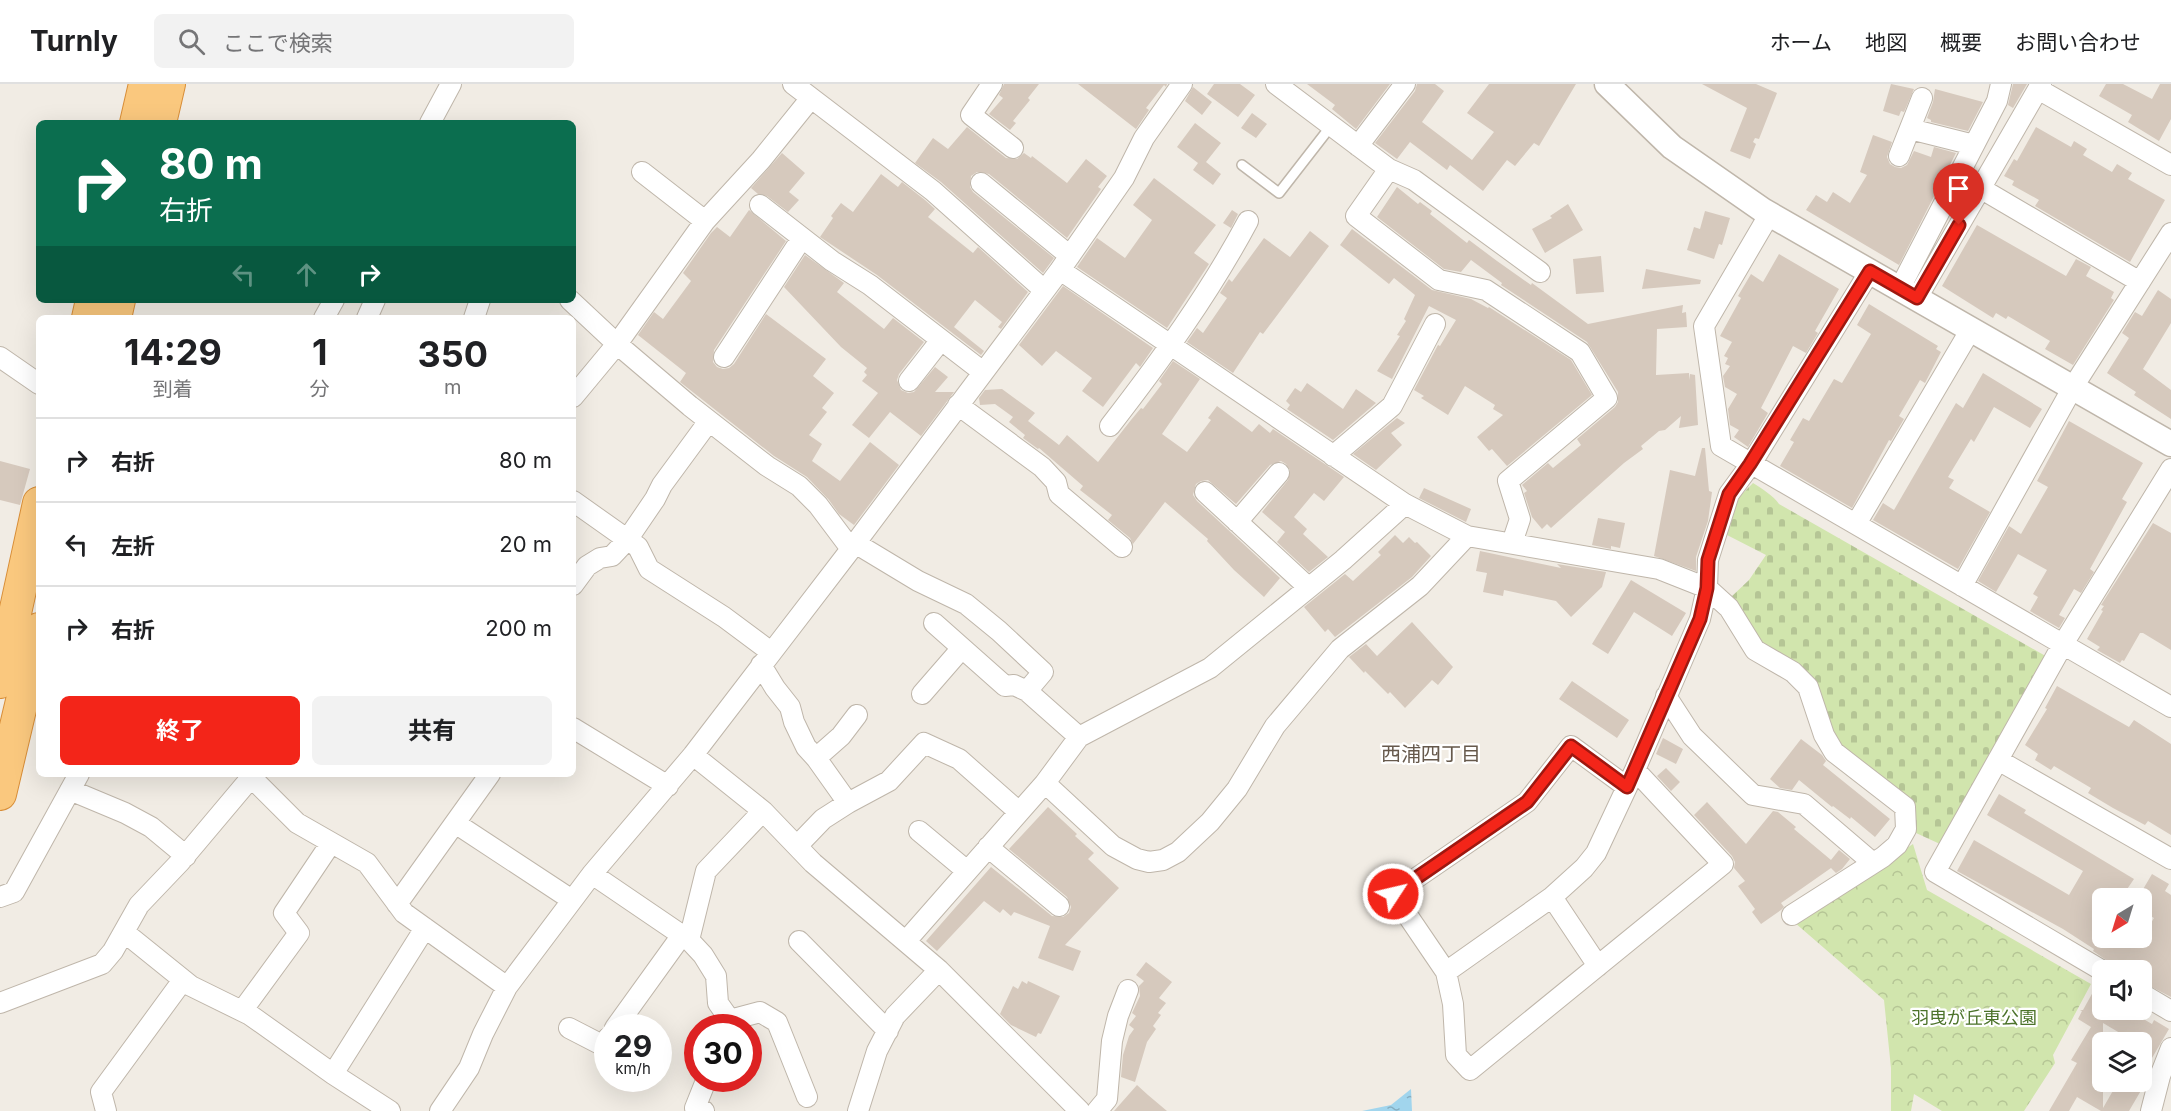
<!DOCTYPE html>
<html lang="ja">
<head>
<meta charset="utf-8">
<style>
	:root { --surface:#fff; --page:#f2f2f2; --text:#202124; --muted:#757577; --line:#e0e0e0; --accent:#f32519 }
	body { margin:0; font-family:Inter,"Noto Sans JP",sans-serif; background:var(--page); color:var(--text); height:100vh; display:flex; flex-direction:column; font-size:22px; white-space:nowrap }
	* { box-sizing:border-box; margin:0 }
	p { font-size:20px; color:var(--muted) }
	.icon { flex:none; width:33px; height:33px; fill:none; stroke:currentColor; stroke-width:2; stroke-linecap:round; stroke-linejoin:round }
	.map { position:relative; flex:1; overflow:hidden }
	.sheet { position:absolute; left:36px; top:231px; width:540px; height:462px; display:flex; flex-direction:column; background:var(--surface); border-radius:9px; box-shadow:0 6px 24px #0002 }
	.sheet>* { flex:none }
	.guide { position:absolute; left:36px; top:36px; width:540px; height:183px; border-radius:9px; box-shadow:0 6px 24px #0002; background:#0b6e4f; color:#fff; overflow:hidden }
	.needle { width:39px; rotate:218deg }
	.controls { position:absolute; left:2092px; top:804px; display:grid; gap:12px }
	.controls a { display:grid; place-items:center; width:60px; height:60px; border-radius:9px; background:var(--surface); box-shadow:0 6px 24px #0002; font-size:30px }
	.speed { position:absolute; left:594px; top:930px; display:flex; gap:12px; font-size:30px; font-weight:700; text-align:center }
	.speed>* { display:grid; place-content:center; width:78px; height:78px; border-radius:50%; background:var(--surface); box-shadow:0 6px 24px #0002; line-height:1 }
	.speed small { font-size:15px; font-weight:400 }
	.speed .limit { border:9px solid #d22; background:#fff; color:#111 }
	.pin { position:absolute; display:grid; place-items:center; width:51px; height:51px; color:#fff; margin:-62px -26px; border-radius:50% 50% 50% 0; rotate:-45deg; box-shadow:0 0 6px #0007 }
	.pin .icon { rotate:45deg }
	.me { position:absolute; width:66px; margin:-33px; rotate:55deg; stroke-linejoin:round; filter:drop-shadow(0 0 4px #0008) }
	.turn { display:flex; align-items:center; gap:21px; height:126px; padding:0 24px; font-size:27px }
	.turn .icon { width:78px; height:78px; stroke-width:2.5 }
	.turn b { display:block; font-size:42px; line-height:51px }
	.lanes { display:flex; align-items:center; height:57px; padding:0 24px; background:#0003; justify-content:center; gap:30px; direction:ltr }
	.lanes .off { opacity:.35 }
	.eta { display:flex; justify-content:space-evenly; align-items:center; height:102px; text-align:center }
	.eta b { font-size:36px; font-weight:700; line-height:42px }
	.cta { display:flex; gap:12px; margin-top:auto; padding:12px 24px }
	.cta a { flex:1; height:69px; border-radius:9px; background:var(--accent); color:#fff; font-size:24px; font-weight:700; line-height:69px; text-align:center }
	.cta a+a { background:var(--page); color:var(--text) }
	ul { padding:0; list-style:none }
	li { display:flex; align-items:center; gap:18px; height:84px; padding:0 24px; border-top:2px solid var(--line) }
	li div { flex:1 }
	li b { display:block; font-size:22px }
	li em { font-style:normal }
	header { display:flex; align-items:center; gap:36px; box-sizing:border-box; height:84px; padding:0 30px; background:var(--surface); border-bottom:2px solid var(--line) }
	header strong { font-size:28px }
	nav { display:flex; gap:33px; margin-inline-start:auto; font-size:21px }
	.search { width:420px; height:54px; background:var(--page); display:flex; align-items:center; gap:15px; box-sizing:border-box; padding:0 21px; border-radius:9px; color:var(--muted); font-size:22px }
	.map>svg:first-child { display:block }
	.forest { fill:url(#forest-crowns) }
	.cemetery { fill:url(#cemetery-stones) }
	.water { fill:url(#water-ripples) }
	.building { fill:#d6c9bd }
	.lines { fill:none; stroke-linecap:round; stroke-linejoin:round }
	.service-casing { stroke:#bfb6aa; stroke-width:12 }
	.minor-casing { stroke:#bfb6aa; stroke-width:22 }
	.tertiary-casing { stroke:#bfb6aa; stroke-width:27 }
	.trunk-casing { stroke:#d88e38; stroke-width:34 }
	.service { stroke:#fff; stroke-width:9 }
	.minor { stroke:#fff; stroke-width:20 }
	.tertiary { stroke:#fff; stroke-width:24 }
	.trunk { stroke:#fac87e; stroke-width:32 }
	.route-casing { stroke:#9e1810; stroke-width:15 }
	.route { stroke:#f32519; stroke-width:10 }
	.labels { text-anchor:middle; stroke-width:4.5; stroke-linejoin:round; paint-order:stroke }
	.park-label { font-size:18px; fill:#4c732a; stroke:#fff }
	.neighbourhood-label { font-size:20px; fill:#66594c; stroke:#fff }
</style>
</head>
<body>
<header>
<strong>Turnly</strong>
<div class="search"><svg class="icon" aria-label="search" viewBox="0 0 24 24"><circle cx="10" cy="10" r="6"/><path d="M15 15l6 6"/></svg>ここで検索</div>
<nav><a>ホーム</a><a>地図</a><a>概要</a><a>お問い合わせ</a></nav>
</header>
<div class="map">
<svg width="2171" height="1027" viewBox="0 0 2171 1027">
	<defs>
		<pattern id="forest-crowns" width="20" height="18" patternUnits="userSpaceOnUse" patternTransform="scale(1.5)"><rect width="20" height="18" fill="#d1e5ad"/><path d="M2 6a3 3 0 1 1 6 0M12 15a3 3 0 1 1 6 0" fill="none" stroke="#b5c595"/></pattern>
		<pattern id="cemetery-stones" width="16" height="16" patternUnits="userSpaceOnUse" patternTransform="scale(1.5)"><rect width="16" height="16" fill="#d1e5ad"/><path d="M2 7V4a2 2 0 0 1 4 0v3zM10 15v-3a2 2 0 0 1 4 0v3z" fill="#b5c595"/></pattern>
		<pattern id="water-ripples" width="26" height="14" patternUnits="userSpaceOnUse" patternTransform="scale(1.5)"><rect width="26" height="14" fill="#a1d5ed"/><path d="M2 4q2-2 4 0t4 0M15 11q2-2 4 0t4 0" fill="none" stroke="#85aec1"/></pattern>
	</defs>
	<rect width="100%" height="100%" fill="#f1ece4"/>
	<path class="forest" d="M1913,760L1927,806L2091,900L2053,971L2055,979L2024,1027H1942L1914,1010L1911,1027H1891V984L1884,916L1794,838Z"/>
	<path class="cemetery" d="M1753,399C1761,404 1774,412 1779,420L2049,574L1940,760L1916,749L1913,717L1839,661L1815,602L1759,563L1730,514L1749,496L1766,471L1727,451L1739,413Z"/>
	<path class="water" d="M1411,1005L1412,1027H1362L1391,1021Z"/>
	<path class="building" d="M1004,0H1039L1028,14L1030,16L1013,37L1016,39L1010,46L989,30L1003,14L999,11Z
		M1078,0H1167L1166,3L1164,1L1146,24L1149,26L1136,45Z
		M1214,0H1240L1255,11L1238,33L1207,10Z
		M1307,0H1390L1356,45L1332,25L1335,21Z
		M1417,0H1435L1444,7L1422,38L1472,76L1494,48L1467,29L1489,0H1576L1539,62L1534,59L1515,82L1507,76L1483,107L1450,81L1447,86L1410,58L1397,75L1375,59L1415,7Z
		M1702,0H1756L1777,9L1759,55L1755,54L1753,58L1756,60L1750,75L1730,67L1747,24Z
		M1891,0L1914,5L1904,28L1901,27L1899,32L1883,27Z
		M2013,0H2027L2013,24L2008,21Z
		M2106,0H2123L2152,15L2160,0H2171V35L2159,57L2128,38L2132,31L2099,12Z
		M1193,3L1212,18L1202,31L1185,17Z
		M1935,5L1983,18L1968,47L1931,38V36L1927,34L1933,18Z
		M1252,29L1267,40L1256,54L1241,44Z
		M1195,39L1221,59L1206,78L1221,90L1213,101L1193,86L1198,79L1177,63Z
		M967,43L1006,74L1017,75L1024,69L1031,74L1032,72L1067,99L1086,75L1107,92L1098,103L1101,105L1067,154L989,90L977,88L971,92L970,103L973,108L1054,174L1043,189L941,98L915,79L933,54L948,65Z
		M2036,43L2071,63L2074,57L2087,65L2083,71L2112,88L2117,80L2132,89L2128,95L2165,116L2130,178L2035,122L2039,116L2012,101L2014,97L2004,92L2014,75L2017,77Z
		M1873,51L1892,58L1887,73L1890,80L1895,83L1901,84L1907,81L1914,67L1931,73L1934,63L1956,69L1899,181L1806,126L1816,111L1827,118L1833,108L1850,119L1867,91L1860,88Z
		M782,69L805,89L789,108L799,116L788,128L767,112L758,110L751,104Z
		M881,90L898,103L902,98L925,116L935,125L928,133L973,169L978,163L1028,208L1001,245L998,243L1002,238L975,216L954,243L984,267L981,271L877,191L820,153L833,134L831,132L841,119L853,128Z
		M1154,94L1216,141L1194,169L1209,180L1167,244L1077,183L1097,154L1125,174L1152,136L1133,121Z
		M1397,103L1418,120L1420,118L1432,127L1430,130L1467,159L1469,156L1497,177L1531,201L1532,199L1588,240L1683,221L1682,229L1686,228L1687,243L1657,245L1656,291L1689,289V296L1690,290L1695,291L1698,341L1679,344L1681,332L1665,346L1659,347L1641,362L1643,365L1624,379L1551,444L1547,440L1542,445L1532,433L1524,409L1527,407L1522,401L1548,379L1553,384L1581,361L1577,355L1615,323L1618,318V308L1587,258L1501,201L1502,199L1471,176L1461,188L1444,185L1377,133Z
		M1568,120L1583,146L1545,169L1532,145L1552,134L1550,132Z
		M749,126L786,157L714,266L713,278L717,283L723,285L729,284L734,280L766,230L826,275L813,292L834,309L822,324L827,328L809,351L822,360L812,377L840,397L870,358L899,381L854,441L839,430L829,416L807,393L774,372L680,298L686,289L638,251L654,228L663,235L691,197L683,189L711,149L717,143L730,153Z
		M1232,126L1238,130L1231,144L1223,139Z
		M1705,127L1730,134L1722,161L1719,160L1714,175L1687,166L1694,143L1700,145Z
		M1977,141L2066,192L2076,175L2091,183L2086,192L2114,208L2111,214L2114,216L2073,281L2045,265L2050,257L2008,232L2006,235L1996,229L1993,234L1942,202Z
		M1352,145L1432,206L1471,215L1488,224L1489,223L1571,276L1592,311L1507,382L1492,365L1489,367L1477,353L1503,331L1493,325L1495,321L1465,302L1448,331L1421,314L1424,312L1414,306L1438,261L1440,262L1456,236L1429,222L1393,293L1392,295L1377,287L1400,252L1397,251L1406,237L1404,235L1415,211L1394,194L1389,200L1340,161Z
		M1310,147L1329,162L1263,250L1260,248L1233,289L1187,258L1197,244L1203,249L1227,214L1220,209L1229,195L1232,198L1264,154L1290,173Z
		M1779,170L1839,205L1815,247L1818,249L1806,269L1793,262L1761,324L1768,329L1748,363L1734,353L1739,346L1730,341L1728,325L1737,310L1725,303L1723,292L1730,282L1725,280L1728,274L1724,272L1732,258L1720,252L1741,214L1738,212L1751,190L1763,198Z
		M805,171L844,199L837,208L884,245L893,234L924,258L899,290L897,296L901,306L908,309L914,308L935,283L948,293L935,308H954L921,352L890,328L869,354L852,341L878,309L862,297L867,291L864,288L867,284L841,263L784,203Z
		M1601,172L1604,208L1576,210L1573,175Z
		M1646,185L1701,196L1700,200L1642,205Z
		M1063,202L1153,264L1140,283L1136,279L1103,323L1082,307L1092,294L1056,267L1042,282L1019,261Z
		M2158,206L2171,215V239L2143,285L2171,306V335L2134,311L2136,308L2107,289L2129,254L2122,249L2135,228L2142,232Z
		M1869,220L1938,262L1936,265L1941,268L1925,299L1920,296L1899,332L1904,335L1891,357L1889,356L1852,424L1780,382L1794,358L1790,356L1803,334L1809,337L1834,295L1842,299L1871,250L1857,241Z
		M1173,277L1200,295L1162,350L1187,368L1211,336L1208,334L1217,322L1252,348L1259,340L1270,349L1273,345L1344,393L1324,417L1314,409L1294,433L1307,445L1303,450L1328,473L1309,488L1277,458L1285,448L1262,428L1288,396L1290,386L1286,380L1281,377L1270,381L1236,420L1208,396L1201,397L1196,400L1193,411L1197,417L1280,494L1264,513L1234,486L1207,457L1208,455L1165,418L1133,460L1130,454L1108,436L1112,431L1080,406L1083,402L1039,364L1038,365L1023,354L1025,351L1009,338L1013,333L995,320L980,321L979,314L985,306L1002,305L1035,329L1028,337L1059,361L1067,351L1098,378L1131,336L1141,324L1143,325L1162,300L1159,297Z
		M1983,289L2042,325L2030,344L1994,323L1974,358L1971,355L1948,393L1954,396L1949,404L1990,428L1958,485L1873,436L1883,419L1894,426L1956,319L1963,324Z
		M1307,299L1343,325L1356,305L1376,319L1333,356L1287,325L1290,321L1286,317L1295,304L1301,308Z
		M1397,334L1405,339L1391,349L1402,361L1376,386L1353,370Z
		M2069,337L2143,379L2122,415L2127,418L2090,485L2094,488L2081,509L2074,505L2059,531L2065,534L2059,544L2030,527L2038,513L2033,510L2047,486L2018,470L1996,508L1978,497L2009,442L2021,450L2048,403L2037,397Z
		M1702,364H1705L1709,407L1712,408L1708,437L1696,473V487L1654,472L1670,386L1695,392Z
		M0,377L30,385L20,421L0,416Z
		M1424,404L1471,425L1466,438L1419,414Z
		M1598,434L1625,439L1620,464L1611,462V465L1592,461Z
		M2153,439L2171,449V566L2143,549H2140L2124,577L2122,576L2120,579L2097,566L2100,563L2087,555L2103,527L2101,526L2104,522L2101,521Z
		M1395,451L1403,459L1409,453L1415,459L1417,458L1431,472L1412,493L1335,553L1328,545L1325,548L1304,523L1345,490L1353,497L1381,471L1378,468Z
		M1480,467L1561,484L1557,480L1606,488L1602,503L1571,533L1556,517L1504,506L1503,512L1483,508L1487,489L1476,487Z
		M1631,496L1686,529L1672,552L1634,528L1608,570L1592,560Z
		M1412,538L1453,583L1438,601L1432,596L1405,624L1390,608L1388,610L1365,587L1364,589L1349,573L1366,560L1377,572Z
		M1572,597L1629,636L1617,654L1559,615Z
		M2057,602L2129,643L2134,636L2171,660V751L2148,737L2145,741L2113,724L2088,709L2091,704L2054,682L2051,686L2035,676L2038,670L2025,661L2047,625L2045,624Z
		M1663,654L1683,665L1676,680L1656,670Z
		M1801,655L1822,671L1826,677L1823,681L1890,735L1875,753L1851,733L1850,735L1833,722L1832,723L1799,696L1792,706L1780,704L1770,695Z
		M1666,684L1680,698L1671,707L1657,692Z
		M1999,710L2026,726L2024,729L2134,795L2121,814H2103V854H2142L2154,834L2142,827V807L2152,790L2169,800L2165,807L2171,811V913L2142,898V886H2121L2093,867L2094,865L2063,845L1957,787L1974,756L2069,811L2083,787L1987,731Z
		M1707,718L1746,760L1773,727L1778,728L1796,743L1794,745L1831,776L1839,766L1850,775L1842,785L1836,789L1831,784L1781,819L1784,823L1781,826L1761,840L1752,828L1755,825L1738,802L1745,797L1734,784L1735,778L1732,772L1694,731Z
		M1048,723L1077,750L1075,752L1094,769L1088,775L1119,804L1065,861L1081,867L1073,887L1038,874L1050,842L1014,828L1011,832L1003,825L1000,829L984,817L937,867L926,857L991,783L1052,832L1063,833L1069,829L1071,823L1067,813L1009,765Z
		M1146,878L1172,898L1159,914L1166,919L1158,929L1161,931L1153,942L1156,945L1147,958L1135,998L1121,993L1123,971L1129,952L1134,945L1129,941L1136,932L1132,929L1140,912L1139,902L1144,897L1136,891Z
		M1022,897L1027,900L1028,897L1060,912L1041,950L1038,949L1036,953L1011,941L1000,930L1013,902L1018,905Z
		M2093,908L2103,914V926H2128L2152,940L2154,936L2169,945L2142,991V958H2135L2103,939V1024L2118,998H2146L2129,1027H2101L2077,1013L2069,1027H2049L2077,979L2071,976L2091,943L2078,935L2082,927L2080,926H2083Z
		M1137,1001L1148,1011L1167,1027H1114Z"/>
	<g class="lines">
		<defs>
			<path id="service" d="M1242,81L1279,109L1331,42"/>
			<path id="minor" d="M793,0L933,107L1044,206
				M992,0L971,31L1013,64
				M1276,0L1389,85L1414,96L1540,188
				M2038,5L2171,81
				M430,39L451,0
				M1910,45L1974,61
				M1358,62L1405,0
				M1899,72L1922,14
				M1389,85L1356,132L1439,196L1486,206L1580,268L1607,314L1508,397L1520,435L1512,459
				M642,88L705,137
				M981,99L1070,172
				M1980,104L2140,198
				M760,121L832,177L870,201L983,288
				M1769,131L1704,242L1721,362L2171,623
				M1060,186L1405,420L1467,452L1659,485L1707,504L1708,476L1729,410L1751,380L1870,187
				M1900,204L1997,17L2001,0
				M1917,214L2041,0
				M570,216L617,260L690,322L767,382L799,402L818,421L851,465
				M324,234L334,216
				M367,234L375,216
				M474,234L480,216
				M0,273L39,300
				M724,273L802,154
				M909,297L941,256
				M573,313L617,260L705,137L761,76L811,14
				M958,321L1042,383L1056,398L1059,410L1122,463
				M1110,342C1161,276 1209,210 1248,137
				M1333,372L1392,322L1435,240
				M1205,408L1308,503
				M573,417L638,463L649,485L724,533L771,568
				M1237,438L1279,389
				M1856,440L1971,245
				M855,459L918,497L966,520L999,547L1043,588L1027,607L1079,653
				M573,501L587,482L600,474L612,472L627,456L655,415L662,401L709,337
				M1962,502L2073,303L2171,149
				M934,539L1005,602L1014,601L1027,607
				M761,581L775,604L790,623L794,638L806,663L816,674L841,652L857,631
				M922,610L962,564
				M1666,612L1692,652L1753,711L1804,720L1873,779
				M573,644L668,702
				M693,671L763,727L813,779L939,886L1080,1027
				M816,674L848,719
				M1998,676L2171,775
				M251,693L297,739L367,779L404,829L507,903
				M1045,699L1079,653L1210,584L1343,476L1405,420
				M1627,703L1571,662L1527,718L1393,810L1446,888L1453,920L1456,971L1470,986L1723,780L1635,686
				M70,706L125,729L151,743L186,772
				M455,739L572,816
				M919,747L967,787
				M797,762L823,735L848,719L889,697L924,659L959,675L1019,728
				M988,763L1059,822
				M592,790L689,856L703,871L716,892L718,919L730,936L727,944
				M0,813L14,808L79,690
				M1552,813L1598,882
				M397,820L490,690
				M124,848L191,902L250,931L333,990L390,1027
				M689,856L706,787L763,727
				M799,857L888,947
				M906,857L1045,699L1113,762L1137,775L1149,778L1163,776L1178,768L1210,738L1237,705L1275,642L1340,565L1420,502L1467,452
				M2103,887L1935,788L2063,560L2171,385
				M1446,888L1552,813L1584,784L1596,769L1635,686L1700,535L1707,504L1729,524L1755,566L1793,588L1808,603L1824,651L1834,668L1905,723L1906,745L1897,761L1883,773L1792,831
				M2142,910L2171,927
				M0,919L102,880L113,867L139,821L180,778L254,690
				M242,927L299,849L284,829L331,759
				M730,936L760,928L777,938L807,1013
				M569,944L602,961L608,954
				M615,944L682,851
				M333,990L425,844
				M106,1027L101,1008L183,896
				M440,1027L469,984L483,950L507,903L592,790L693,671L851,465L1060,186L1124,94L1144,54L1182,0
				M704,1027L695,1024L707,994
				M858,1027L877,967L895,932L939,886
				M1097,1027L1107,1015L1112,957L1118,932L1128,906
				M2151,1027L2160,992L2171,964"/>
			<path id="tertiary" d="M1607,0L1672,63L1764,127L2171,360"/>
			<path id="trunk" d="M136,39L145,0
				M160,39L169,0
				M88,234L92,216
				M115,234L119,216
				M0,598L39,419
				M0,710L39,545"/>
		</defs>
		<use href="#service" class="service-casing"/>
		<use href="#minor" class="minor-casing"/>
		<use href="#tertiary" class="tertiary-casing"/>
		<use href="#trunk" class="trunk-casing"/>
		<use href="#service" class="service"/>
		<use href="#minor" class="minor"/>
		<use href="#tertiary" class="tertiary"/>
		<use href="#trunk" class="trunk"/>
	</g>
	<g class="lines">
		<defs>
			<path id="route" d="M1393,810L1527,718L1571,662L1627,703L1700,535L1707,504L1708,476L1729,410L1750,380L1870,187L1917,214L1959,141"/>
		</defs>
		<use href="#route" class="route-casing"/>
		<use href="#route" class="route"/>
	</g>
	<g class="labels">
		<g class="park-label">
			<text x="1974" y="940">羽曳が丘東公園</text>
		</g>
		<g class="neighbourhood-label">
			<text x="1431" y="677">西浦四丁目</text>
		</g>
	</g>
</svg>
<div class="controls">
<a><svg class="needle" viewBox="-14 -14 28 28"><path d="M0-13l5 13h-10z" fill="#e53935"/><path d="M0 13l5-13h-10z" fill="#757577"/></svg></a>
<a><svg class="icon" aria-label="sound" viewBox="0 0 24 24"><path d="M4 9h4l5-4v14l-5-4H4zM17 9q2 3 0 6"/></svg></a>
<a><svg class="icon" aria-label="layers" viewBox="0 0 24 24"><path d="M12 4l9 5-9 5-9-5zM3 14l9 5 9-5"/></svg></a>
</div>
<div class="speed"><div>29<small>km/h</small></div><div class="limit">30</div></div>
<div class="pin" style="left:1959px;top:141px;background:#d93025"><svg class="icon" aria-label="arrive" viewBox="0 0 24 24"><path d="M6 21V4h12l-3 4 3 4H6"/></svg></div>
<svg class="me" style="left:1393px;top:810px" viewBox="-20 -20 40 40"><circle r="17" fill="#f32519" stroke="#fff" stroke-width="3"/><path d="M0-11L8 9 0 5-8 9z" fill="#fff"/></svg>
<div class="guide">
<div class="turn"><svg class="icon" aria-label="right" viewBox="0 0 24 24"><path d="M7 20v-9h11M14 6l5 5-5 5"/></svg><div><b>80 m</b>右折</div></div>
<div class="lanes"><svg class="icon off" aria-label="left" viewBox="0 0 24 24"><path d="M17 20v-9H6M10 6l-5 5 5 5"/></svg><svg class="icon off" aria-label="ahead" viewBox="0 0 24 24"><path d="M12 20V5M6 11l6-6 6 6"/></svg><svg class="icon" aria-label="right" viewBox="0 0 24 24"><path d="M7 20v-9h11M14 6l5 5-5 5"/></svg></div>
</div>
<section class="sheet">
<div class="eta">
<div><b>14:29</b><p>到着</p></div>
<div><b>1</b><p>分</p></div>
<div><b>350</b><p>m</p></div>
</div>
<ul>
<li><svg class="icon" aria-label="right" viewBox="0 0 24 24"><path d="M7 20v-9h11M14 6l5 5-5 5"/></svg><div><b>右折</b></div><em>80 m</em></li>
<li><svg class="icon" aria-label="left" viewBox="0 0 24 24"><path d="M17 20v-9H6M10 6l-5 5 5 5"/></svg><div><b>左折</b></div><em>20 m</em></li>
<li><svg class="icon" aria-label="right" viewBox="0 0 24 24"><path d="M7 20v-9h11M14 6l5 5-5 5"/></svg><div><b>右折</b></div><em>200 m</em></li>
</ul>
<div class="cta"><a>終了</a><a>共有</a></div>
</section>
</div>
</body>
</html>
